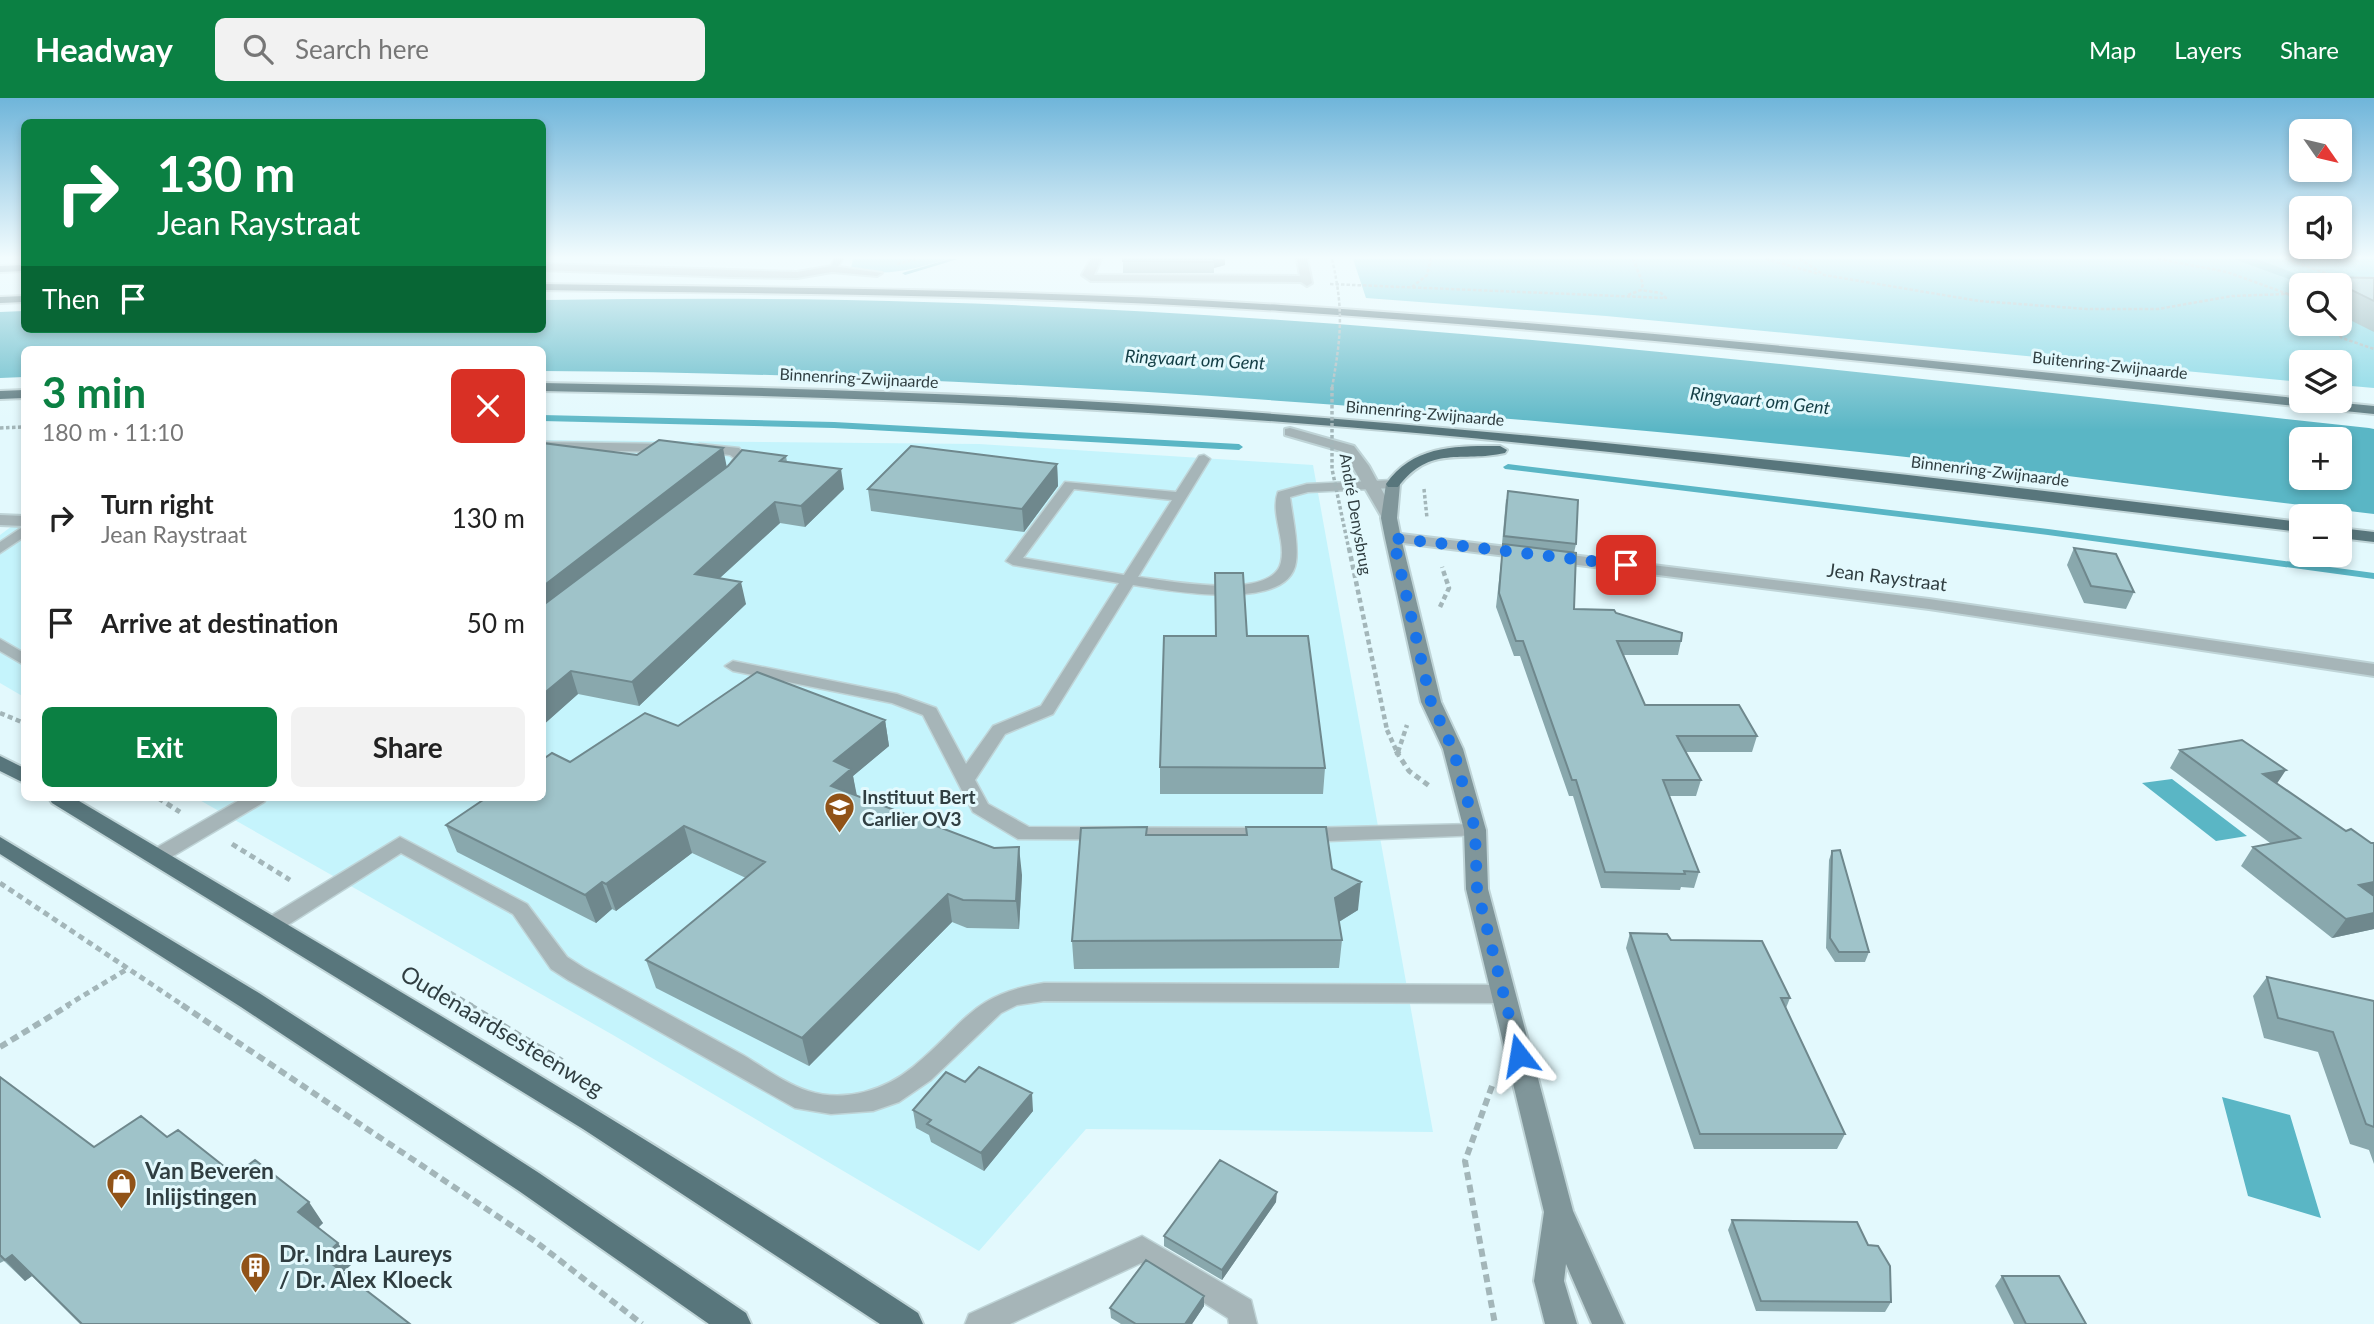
<!DOCTYPE html>
<html lang="en">
<head>
<meta charset="utf-8">
<style>
	:root { --surface:#fff; --page:#f2f2f2; --text:#222; --muted:#767676; --accent:#0b8043 }
	body { margin:0; font-family:Lato,sans-serif; background:var(--page); color:var(--text); height:100vh; display:flex; flex-direction:column; font-size:26px; white-space:nowrap }
	* { box-sizing:border-box; margin:0 }
	p { font-size:23px; color:var(--muted) }
	.icon { flex:none; width:38px; height:38px; fill:none; stroke:currentColor; stroke-width:2; stroke-linecap:round; stroke-linejoin:round }
	.map { position:relative; flex:1; overflow:hidden }
	.drawer { position:absolute; left:21px; top:248px; width:525px; height:455px; display:flex; flex-direction:column; background:var(--surface); border-radius:10px; box-shadow:0 4px 10px #0003 }
	.drawer>* { flex:none }
	.hud { position:absolute; left:21px; top:21px; width:525px; height:214px; border-radius:10px; box-shadow:0 4px 10px #0003; background:#0b8043; color:#fff; overflow:hidden }
	.needle { width:46px; rotate:124deg }
	.fabs { position:absolute; left:2289px; top:21px; display:grid; gap:14px }
	.fabs a { display:grid; place-items:center; width:63px; height:63px; border-radius:10px; background:var(--surface); box-shadow:0 4px 10px #0003; font-size:35px }
	.pin { position:absolute; display:grid; place-items:center; width:60px; height:60px; color:#fff; margin:-30px; border-radius:14px; box-shadow:0 4px 10px #0006 }
	.me { position:absolute; width:77px; margin:-38px; rotate:346deg; stroke-linejoin:round; filter:drop-shadow(0 0 5px #0008) }
	.turn { display:flex; align-items:center; gap:24px; height:147px; padding:0 21px; font-size:32px }
	.turn .icon { width:91px; height:91px; stroke-width:2.5 }
	.turn b { display:block; font-size:49px; line-height:60px }
	.then { display:flex; align-items:center; height:66px; padding:0 21px; background:#0003; gap:14px; font-size:26px }
	.round { display:grid; place-items:center; flex:none; width:74px; height:74px; border-radius:10px; background:var(--page) }
	.overview { display:flex; align-items:center; justify-content:space-between; height:119px; padding:0 21px }
	h1 { font-size:42px; font-weight:700; line-height:52px; color:var(--accent) }
	.primary-button { display:flex; gap:14px; margin-top:auto; padding:14px 21px }
	.primary-button a { flex:1; height:80px; border-radius:10px; background:var(--accent); color:#fff; font-size:28px; font-weight:700; line-height:80px; text-align:center }
	.primary-button a+a { background:var(--page); color:var(--text) }
	ul { padding:0; list-style:none }
	li { display:flex; align-items:center; gap:21px; height:105px; padding:0 21px }
	li div { flex:1 }
	li b { display:block; font-size:26px }
	li em { font-style:normal }
	header { display:flex; align-items:center; gap:42px; box-sizing:border-box; height:98px; padding:0 35px; background:var(--accent); color:#fff }
	header strong { font-size:33px }
	nav { display:flex; gap:38px; margin-inline-start:auto; font-size:24px }
	.search { width:490px; height:63px; background:var(--page); display:flex; align-items:center; gap:18px; box-sizing:border-box; padding:0 24px; border-radius:10px; color:var(--muted); font-size:26px }
	.map>svg:first-child { display:block }
	.built { fill:#c5f4fc }
	.green { fill:#7ed4e2; fill-rule:evenodd }
	.water { fill:#5ab6c5; fill-rule:evenodd }
	.lines { fill:none; stroke-linecap:round; stroke-linejoin:round }
	.stream { fill:#5ab6c5; fill-rule:evenodd }
	.service-casing { stroke:#bfd4d7; stroke-width:3 }
	.minor-casing { stroke:#bfd4d7; stroke-width:4 }
	.secondary-casing { stroke:#bfd4d7; stroke-width:4 }
	.trunk-casing { stroke:#bfd4d7; stroke-width:4 }
	.path-far4 { stroke:#a3b6b9; stroke-width:2.5; stroke-dasharray:3.5 2; stroke-linecap:butt }
	.path-far3 { stroke:#a3b6b9; stroke-width:3.5; stroke-dasharray:3.5 2.5; stroke-linecap:butt }
	.path-far2 { stroke:#a3b6b9; stroke-width:4.5; stroke-dasharray:5 3.5; stroke-linecap:butt }
	.path-far1 { stroke:#a3b6b9; stroke-width:5; stroke-dasharray:6 4.5; stroke-linecap:butt }
	.path { stroke:#a3b6b9; stroke-width:6; stroke-dasharray:8 5; stroke-linecap:butt }
	.service { fill:#a6b5b8; fill-rule:evenodd }
	.minor { fill:#a6b5b8; fill-rule:evenodd }
	.secondary { fill:#80969a; fill-rule:evenodd }
	.trunk { fill:#58767c; fill-rule:evenodd }
	.path-bridge-far2 { stroke:#a3b6b9; stroke-width:2.5; stroke-dasharray:3.5 2; stroke-linecap:butt }
	.path-bridge-far1 { stroke:#a3b6b9; stroke-width:3.5; stroke-dasharray:3.5 2.5; stroke-linecap:butt }
	.path-bridge { stroke:#a3b6b9; stroke-width:4.5; stroke-dasharray:5 3.5; stroke-linecap:butt }
	.wall { fill:#89a8ad }
	.shaded-wall { fill:#6f888d }
	.building { fill:#9fc3c9; stroke:#6f888d; stroke-width:2 }
	.route { stroke:#1a73e8; stroke-width:12; stroke-dasharray:0 21.6 }
	.labels { text-anchor:middle; stroke-width:6; stroke-linejoin:round; paint-order:stroke }
	.far-street-label { font-size:16px; fill:#303e41; stroke:#e3f9fd }
	.far-water-label { font-size:18px; font-style:italic; fill:#133e45; stroke:#e3f9fd }
	.street-label { font-size:19px; fill:#303e41; stroke:#e3f9fd }
	.poi-label { font-size:19px; font-weight:bold; fill:#303e41; stroke:#e3f9fd; text-anchor:start }
	.near-street-label { font-size:23px; fill:#303e41; stroke:#e3f9fd }
	.near-poi-label { font-size:23px; font-weight:bold; fill:#303e41; stroke:#e3f9fd; text-anchor:start }
</style>
</head>
<body>
<header>
<strong>Headway</strong>
<div class="search"><svg class="icon" aria-label="search" viewBox="0 0 24 24"><circle cx="10" cy="10" r="6"/><path d="M15 15l6 6"/></svg>Search here</div>
<nav><a>Map</a><a>Layers</a><a>Share</a></nav>
</header>
<div class="map">
<svg width="2374" height="1226" viewBox="0 0 2374 1226">
	<rect width="100%" height="100%" fill="#e3f9fd"/>
	<path class="built" d="M543,342L979,346L1313,367L1433,1034L1086,1031L979,1153L613,937L196,700H542Z
		M24,419V599L0,585V437Z"/>
	<path class="green" d="M853,161H948C917,170 884,181 851,170Z
		M1353,161H2374V290L2340,287V264H2301V284L1606,218L1366,200ZM2301,187H2340V226H2301Z"/>
	<path class="water" d="M2234,161H2257L2326,187H2305Z
		M543,202C644,201 745,200 846,202C1356,212 1863,275 2369,330L2374,331V416C2212,397 2050,374 1888,357C1441,310 992,276 543,273L542,252H24V279L0,280V214L24,213V231H542ZM2301,341H2340V380H2301Z
		M2172,681L2247,738L2216,743L2142,685Z
		M2222,999L2290,1017L2321,1120L2248,1098Z"/>
	<g class="lines">
		<path class="stream" d="M949,161H958L905,177L902,175Z
			M542,317L834,324L1239,346L1243,349L1239,352L834,330L542,323Z
			M1508,366L2048,431L2374,475V481L2048,437L1505,371L1503,369Z"/>
		<defs>
			<path id="service" d="M834,161H843L835,173H829Z
				M542,344L672,346L678,350L672,354L542,352Z
				M700,346L739,350L747,359L746,368L738,378H728L726,375L734,360L730,357L696,353V347Z
				M1204,357L1210,361L1138,479C1166,482 1273,504 1281,464C1286,442 1270,415 1278,394L1307,386L1393,382L1400,386L1393,390L1308,394L1290,399C1292,417 1299,446 1296,464C1289,516 1167,492 1133,487L1053,616L1005,636L975,682L988,706L1029,729L1268,730L1275,732L1278,737L1275,742L1018,741L973,714L923,617L892,605L733,573L725,568L733,563L897,596L936,610L966,666L993,628L1041,608L1119,485L1013,467L1006,463L1065,384L1176,394L1199,358ZM1074,391L1172,402L1124,477L1023,460Z
				M24,428V439L0,455V444Z
				M0,541L24,555V567L0,553Z
				M243,700H267L264,704L163,764H149L146,759L149,754Z
				M1475,726L1482,727L1485,732L1482,737L1303,744L1296,742L1293,737L1296,732L1303,730Z
				M400,739L527,806L567,859L584,870C637,899 690,928 743,957C763,969 786,986 808,993C845,1005 885,992 913,969C965,926 971,896 1044,885L1503,887L1511,890L1514,896L1511,902L1503,905L1044,903L1017,907L1001,915L931,982L899,1004L873,1013L831,1016L795,1010L568,882L551,871L513,816L401,755L280,832L272,835L264,832L261,827L264,822Z
				M1142,1138L1251,1202L1257,1226H1229L1228,1220L1141,1165L1010,1226H965L969,1216Z"/>
			<path id="minor" d="M1091,161H1101L1094,177L1300,178L1297,161H1307L1312,185L1307,188L1301,184L1091,183L1082,177Z
				M542,166L797,174L832,168L882,175L877,178L832,174L797,180L733,179L542,172Z
				M1290,330L1354,348L1369,368L1397,420L1394,423H1384L1344,354L1285,337V331Z
				M0,417L24,418V428L0,427Z
				M1393,435L1929,501L2374,566V578L1929,511L1387,443V437Z"/>
			<path id="secondary" d="M1393,382L1400,386L1397,420L1401,440L1441,604L1463,651L1486,732L1488,791L1573,1113L1624,1226H1592L1566,1166L1564,1183L1577,1226H1545L1534,1183L1544,1114L1466,791L1464,732L1443,651L1421,604L1385,440L1381,420L1386,386Z"/>
			<path id="trunk" d="M24,167V173L0,174V168Z
				M542,186C789,190 1035,191 1281,207C1646,230 2013,272 2374,308V316C2010,279 1646,237 1280,213C1035,197 789,196 542,192Z
				M24,198V204L0,205V199Z
				M542,285C764,289 986,295 1207,311C1573,337 1937,379 2301,424V434C2010,400 1720,363 1428,336C1134,309 838,298 542,293Z
				M24,292V300L0,301V293Z
				M1500,348L1507,352L1505,355C1461,365 1431,346 1398,389H1388L1386,386C1413,347 1456,348 1500,348Z
				M2340,430L2374,434V444L2340,440Z
				M0,658L24,670V685L0,673Z
				M49,700H74C358,869 643,1034 918,1215L923,1226H880L583,1031L52,705Z
				M0,739L259,895L539,1075L746,1215L751,1226H709L519,1093L241,909L0,756Z"/>
		</defs>
		<use href="#service" class="service-casing"/>
		<use href="#minor" class="minor-casing"/>
		<use href="#secondary" class="secondary-casing"/>
		<use href="#trunk" class="trunk-casing"/>
		<path class="path-far4" d="M1766,161L1819,176
			M1800,161L1824,177L1979,203L2087,211H2158L2232,198L2288,196L2301,206
			M2158,161L2227,174L2288,196H2301
			M2286,161L2342,181
			M897,166L917,161
			M2357,180H2374
			M1330,186L1666,200L1661,195L1641,192
			M1412,189L1427,177L1431,161
			M1628,197L1641,192L1643,186L1633,161
			M2328,226L2342,240L2374,251"/>
		<path class="path-far3" d="M0,330L24,329
			M1424,391L1427,420"/>
		<path class="path-far2" d="M1440,509L1449,490L1442,469
			M0,615L24,625
			M1387,632L1397,654
			M1398,654L1407,627"/>
		<path class="path-far1" d="M1396,653L1409,673L1432,690
			M1397,658L1399,653
			M158,700L180,714
			M232,746L290,782
			M0,785L184,908
			M450,895L472,908
			M66,908L129,870"/>
		<path class="path" d="M182,907L536,1144L642,1226
			M469,907L562,963
			M0,949L69,907
			M1492,988L1465,1063L1495,1226"/>
		<use href="#service" class="service"/>
		<use href="#minor" class="minor"/>
		<use href="#secondary" class="secondary"/>
		<use href="#trunk" class="trunk"/>
		<path class="path-bridge-far2" d="M1332,290C1341,238 1344,213 1332,161"/>
		<path class="path-bridge-far1" d="M1332,289V371L1349,452"/>
		<path class="path-bridge" d="M1349,450L1387,632"/>
	</g>
	<path class="wall" d="M1225,161V167L1214,170V175H1123V163Z
		M2325,179L2374,180V234L2340,217V187H2321Z
		M542,345L727,369L786,358L787,364L844,391L805,429L780,425L720,480L746,506L639,608L578,596L542,628Z
		M1057,366L1058,388L1024,434L871,413L868,391Z
		M1506,401L1576,446L1574,455L1502,446Z
		M1503,446L1574,511L1616,515L1681,543L1678,557H1624L1645,607L1757,638L1752,654H1685L1701,682L1696,698H1669L1699,774L1694,790L1681,789L1680,792L1601,790L1573,698H1569L1520,558H1514L1496,509Z
		M2074,450L2134,494L2126,511L2084,505L2067,467Z
		M1215,475L1247,538L1325,670L1323,696H1160V669L1215,538Z
		M885,622L889,648L853,678L856,697L1022,777L1019,831L967,830L952,824L809,968L656,890L646,862L746,780L692,755L616,813L612,811L596,825L457,754L446,727L570,664L678,628Z
		M2180,652L2277,685L2374,831L2332,840L2241,768L2253,749L2270,745L2170,670Z
		M1147,729V737H1246V729L1358,812L1339,824L1342,842L1339,870L1074,871L1072,843Z
		M1832,753L1869,854L1865,864H1835L1826,850L1829,762Z
		M1630,835L1671,842L1790,900L1786,910L1845,1036L1837,1051H1694L1626,850Z
		M2267,879L2374,903V1066L2369,1052L2350,1046L2318,954L2264,940L2253,898Z
		M0,979L94,1049L167,1039L323,1125L318,1130L352,1166L343,1174L410,1226H80L32,1178L25,1183L4,1163L0,1165Z
		M965,984L1033,1013L984,1073L931,1044L929,1037L916,1030L913,1012Z
		M1276,1104L1222,1182L1164,1148V1138Z
		M1732,1122L1891,1204L1885,1214L1756,1213L1728,1132Z
		M2002,1178L2086,1226H2014L1995,1188Z
		M1204,1208L1192,1226H1121L1111,1220L1110,1210Z"/>
	<path class="shaded-wall" d="M1214,161H1225V167L1214,170Z
		M723,350L727,370L542,517V489Z
		M1057,366L1058,388L1024,434L1022,411Z
		M841,371L844,391L805,429L801,408Z
		M775,404L780,425L700,498L695,476Z
		M741,484L746,506L639,608L632,584Z
		M571,573L578,596L542,628V597Z
		M885,622L889,648L853,678L857,698L831,688L834,663Z
		M2286,672L2274,690L2263,676Z
		M684,728L692,755L616,813L606,786Z
		M1019,749L1022,777L1019,831L1016,803Z
		M602,784L612,811L596,825L585,797Z
		M1361,784L1358,812L1332,828L1335,800Z
		M2374,784V801L2359,787Z
		M948,796L952,824L809,968L802,940Z
		M2374,815V831L2332,840L2346,821Z
		M1032,995L1033,1013L984,1073L981,1055Z
		M1277,1094L1276,1104L1222,1182V1172Z
		M309,1104L323,1125L312,1135L298,1114Z
		M338,1145L352,1166L337,1180L323,1159Z
		M12,1157L32,1178L25,1183L5,1162Z
		M1204,1198V1208L1192,1226H1185Z"/>
	<path class="building" d="M1123,161H1214V164L1123,163Z
		M2325,179L2374,180V203Z
		M659,342L723,350L542,489V345L637,357Z
		M911,348L1057,366L1022,411L868,391Z
		M742,352L786,358L780,363L841,371L801,408L775,404L695,476L741,484L632,584L571,573L542,597V508L728,368Z
		M1508,393L1578,402L1576,446L1504,438Z
		M1503,446L1576,455L1574,511L1614,512L1616,515L1682,535L1681,543H1617L1645,607H1739L1757,638H1677L1701,682H1663L1699,774L1684,773L1685,776L1605,774L1576,682H1572L1523,543H1516L1499,495Z
		M2074,450L2116,456L2134,494L2091,488Z
		M1215,475H1243L1247,538H1308L1325,670L1160,669L1164,538H1216Z
		M757,574L885,622L834,663L851,671L831,688L994,750L1019,749L1016,803L963,802L948,796L802,940L646,862L765,764L684,728L606,786L602,784L585,797L446,727L486,700H542V662L552,655L570,664L645,615L678,628Z
		M2242,642L2286,672L2263,676L2346,733L2351,731L2371,745H2374V784L2359,787L2374,798V815L2346,821L2253,749L2300,740L2180,652Z
		M1147,729L1146,737H1247L1246,729H1326L1332,771L1361,784L1335,800L1342,842L1072,843L1081,730Z
		M1840,752L1869,854H1839L1830,840L1832,753Z
		M1630,835L1667,836L1671,842L1762,843L1790,900H1781L1845,1036H1700Z
		M2267,879L2374,903V1029L2366,1026L2333,934L2278,920Z
		M979,969L1032,995L981,1055L927,1026L931,1022L913,1012L946,974L965,984Z
		M0,979L94,1049L141,1018L167,1039L178,1032L235,1077L255,1062L309,1104L298,1114L338,1145L323,1159L410,1226H82L12,1157L5,1162L0,1157Z
		M1220,1062L1277,1094L1222,1172L1164,1138Z
		M1732,1122L1857,1124L1868,1147L1878,1148L1890,1168L1891,1204L1761,1203Z
		M1146,1162L1204,1198L1185,1226H1136L1110,1210Z
		M2002,1178H2059L2086,1226H2026Z"/>
	<linearGradient id="sky" x2="0" y2="1"><stop stop-color="#6fb5da"/><stop offset="0.48" stop-color="#f2fcfe"/><stop offset="1" stop-color="#f2fcfe" stop-opacity="0"/></linearGradient>
	<rect width="2374" height="332" fill="url(#sky)"/>
	<g class="lines">
		<path class="route" d="M1519,957L1477,791L1475,732L1469,708L1453,651L1431,604L1393,440L1626,467"/>
	</g>
	<defs>
		<symbol id="school-pin" viewBox="-11 -11 22 30"><path d="M0 17L-7.5 6A9.5 9.5 0 1 1 7.5 6Z" fill="#915318" stroke="#e3f9fd"/><path d="M0-5L7-2L0 1L-7-2ZM-4 1L0 2.5L4 1V4Q0 6-4 4Z" fill="#fff"/></symbol>
		<symbol id="shop-pin" viewBox="-11 -11 22 30"><path d="M0 17L-7.5 6A9.5 9.5 0 1 1 7.5 6Z" fill="#915318" stroke="#e3f9fd"/><path d="M-5-2.5h2.3a2.7 3.5 0 0 1 5.4 0H5L5.5 6h-11ZM-1.5-2.5h3a1.5 2.3 0 0 0-3 0Z" fill="#fff"/></symbol>
		<symbol id="building-pin" viewBox="-11 -11 22 30"><path d="M0 17L-7.5 6A9.5 9.5 0 1 1 7.5 6Z" fill="#915318" stroke="#e3f9fd"/><path d="M-4-6H4V6H1V3H-1V6H-4ZM-2.5-4.3h1.7v1.8h-1.7ZM.8-4.3h1.7v1.8H.8ZM-2.5-1h1.7V.8h-1.7ZM.8-1h1.7V.8H.8Z" fill="#fff"/></symbol>
	</defs>
	<g fill-rule="evenodd">
		<use href="#school-pin" x="822" y="692" width="35" height="47"/>
		<use href="#shop-pin" x="104" y="1068" width="35" height="47"/>
		<use href="#building-pin" x="238" y="1152" width="35" height="47"/>
	</g>
	<g class="labels">
		<g class="far-street-label">
			<text transform="translate(2110 267) rotate(6)" y="6">Buitenring-Zwijnaarde</text>
			<text transform="translate(859 280) rotate(3)" y="6">Binnenring-Zwijnaarde</text>
			<text transform="translate(1425 315) rotate(5)" y="6">Binnenring-Zwijnaarde</text>
			<text transform="translate(1990 373) rotate(7)" y="6">Binnenring-Zwijnaarde</text>
			<text transform="translate(1356 416) rotate(80)" y="6">André Denysbrug</text>
		</g>
		<g class="far-water-label">
			<text transform="translate(1195 262) rotate(3)" y="6">Ringvaart om Gent</text>
			<text transform="translate(1760 303) rotate(6)" y="6">Ringvaart om Gent</text>
		</g>
		<g class="street-label">
			<text transform="translate(1887 479) rotate(7)" y="7">Jean Raystraat</text>
		</g>
		<g class="poi-label">
			<text x="862" y="706">Instituut Bert<tspan x="862" dy="22">Carlier OV3</tspan></text>
		</g>
		<g class="near-street-label">
			<text transform="translate(502 933) rotate(31)" y="8">Oudenaardsesteenweg</text>
		</g>
		<g class="near-poi-label">
			<text x="145" y="1081">Van Beveren<tspan x="145" dy="26">Inlijstingen</tspan></text>
			<text x="279" y="1164">Dr. Indra Laureys<tspan x="279" dy="26">/ Dr. Alex Kloeck</tspan></text>
		</g>
	</g>
</svg>
<div class="fabs">
<a><svg class="needle" viewBox="-14 -14 28 28"><path d="M0-13l5 13h-10z" fill="#e53935"/><path d="M0 13l5-13h-10z" fill="#767676"/></svg></a>
<a><svg class="icon" aria-label="sound" viewBox="0 0 24 24"><path d="M4 9h4l5-4v14l-5-4H4zM17 9q2 3 0 6"/></svg></a>
<a><svg class="icon" aria-label="search" viewBox="0 0 24 24"><circle cx="10" cy="10" r="6"/><path d="M15 15l6 6"/></svg></a>
<a><svg class="icon" aria-label="layers" viewBox="0 0 24 24"><path d="M12 4l9 5-9 5-9-5zM3 14l9 5 9-5"/></svg></a>
<a>+</a>
<a>−</a>
</div>
<div class="pin" style="left:1626px;top:467px;background:#d93025"><svg class="icon" aria-label="arrive" viewBox="0 0 24 24"><path d="M6 21V4h12l-3 4 3 4H6"/></svg></div>
<svg class="me" style="left:1519px;top:957px" viewBox="-20 -20 40 40"><path d="M0-17L14 15 0 8-14 15z" fill="#1a73e8" stroke="#fff" stroke-width="4"/></svg>
<div class="hud">
<div class="turn"><svg class="icon" aria-label="right" viewBox="0 0 24 24"><path d="M7 20v-9h11M14 6l5 5-5 5"/></svg><div><b>130 m</b>Jean Raystraat</div></div>
<div class="then">Then<svg class="icon" aria-label="arrive" viewBox="0 0 24 24"><path d="M6 21V4h12l-3 4 3 4H6"/></svg></div>
</div>
<section class="drawer">
<div class="overview"><div><h1>3 min</h1><p>180 m · 11:10</p></div><a class="round" style="background:#d93025;color:#fff"><svg class="icon" aria-label="close" viewBox="0 0 24 24"><path d="M6 6l12 12M18 6L6 18"/></svg></a></div>
<ul>
<li><svg class="icon" aria-label="right" viewBox="0 0 24 24"><path d="M7 20v-9h11M14 6l5 5-5 5"/></svg><div><b>Turn right</b><p>Jean Raystraat</p></div><em>130 m</em></li>
<li><svg class="icon" aria-label="arrive" viewBox="0 0 24 24"><path d="M6 21V4h12l-3 4 3 4H6"/></svg><div><b>Arrive at destination</b></div><em>50 m</em></li>
</ul>
<div class="primary-button"><a>Exit</a><a>Share</a></div>
</section>
</div>
</body>
</html>
